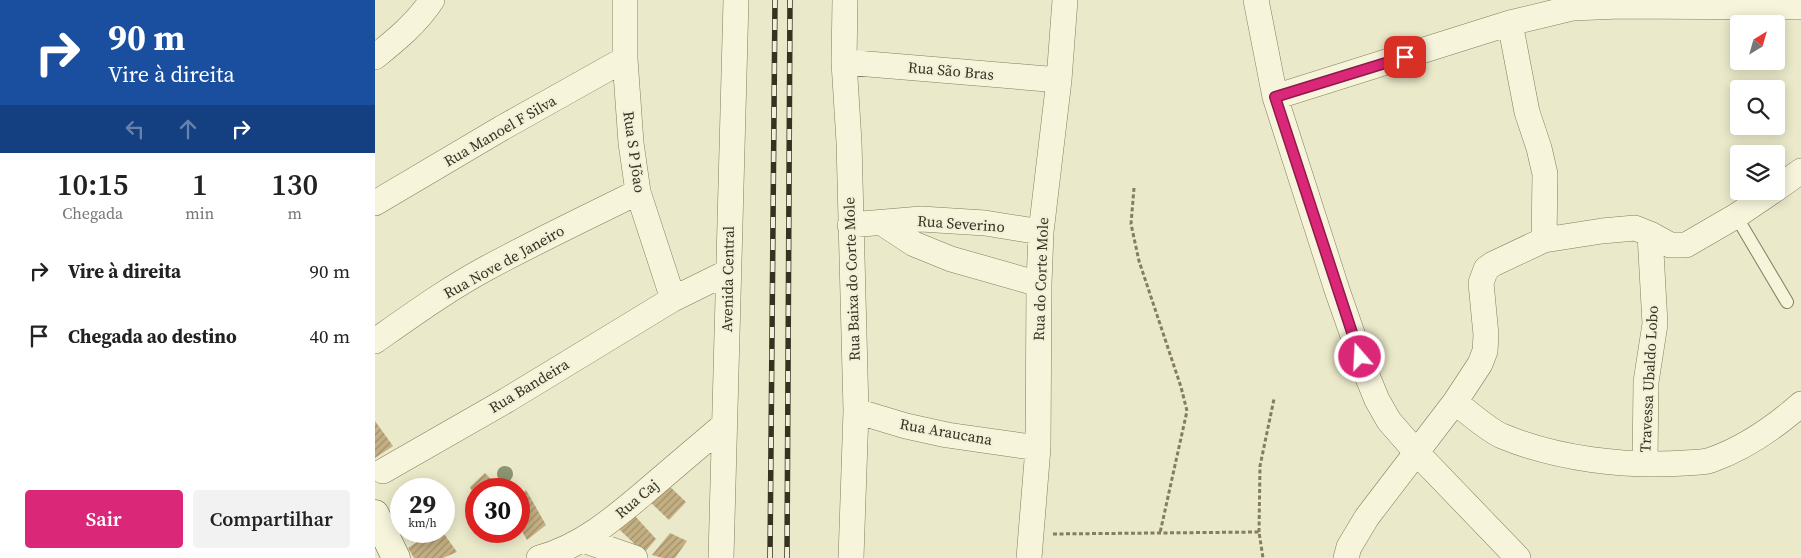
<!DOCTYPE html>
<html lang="pt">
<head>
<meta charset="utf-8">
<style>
	:root { --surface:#fff; --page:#f2f2f2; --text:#222; --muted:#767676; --accent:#db2777 }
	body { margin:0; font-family:"Source Serif 4",serif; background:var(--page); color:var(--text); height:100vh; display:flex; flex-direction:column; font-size:19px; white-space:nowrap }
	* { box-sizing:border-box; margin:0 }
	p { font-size:16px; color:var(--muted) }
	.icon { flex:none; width:28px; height:28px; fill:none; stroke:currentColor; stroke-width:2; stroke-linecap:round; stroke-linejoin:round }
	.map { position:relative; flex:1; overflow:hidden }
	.sheet { display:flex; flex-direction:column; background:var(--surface); width:375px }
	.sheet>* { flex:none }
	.guide { background:#1a4fa0; color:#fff; overflow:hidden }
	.needle { width:32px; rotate:37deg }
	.controls { position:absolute; left:1355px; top:15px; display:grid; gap:10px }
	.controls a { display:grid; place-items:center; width:55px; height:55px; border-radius:5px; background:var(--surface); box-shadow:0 2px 12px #0003; font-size:25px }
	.speed { position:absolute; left:15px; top:478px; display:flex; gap:10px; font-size:25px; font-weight:700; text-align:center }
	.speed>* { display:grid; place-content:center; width:65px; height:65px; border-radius:50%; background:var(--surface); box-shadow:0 2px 12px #0003; line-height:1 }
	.speed small { font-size:12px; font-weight:400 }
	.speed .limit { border:8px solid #d22; background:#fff; color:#111 }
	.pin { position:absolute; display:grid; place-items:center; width:42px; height:42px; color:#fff; margin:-21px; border-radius:10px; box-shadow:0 2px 8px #0006 }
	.me { position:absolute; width:55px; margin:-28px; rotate:341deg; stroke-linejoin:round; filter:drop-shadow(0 0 4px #0008) }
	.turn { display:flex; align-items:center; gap:18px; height:105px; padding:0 25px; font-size:22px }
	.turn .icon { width:65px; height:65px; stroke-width:2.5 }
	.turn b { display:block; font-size:35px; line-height:42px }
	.lanes { display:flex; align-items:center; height:48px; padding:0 25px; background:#0003; justify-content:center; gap:25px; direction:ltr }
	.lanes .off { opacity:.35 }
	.eta { display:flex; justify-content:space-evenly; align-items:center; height:85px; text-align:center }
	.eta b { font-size:30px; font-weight:600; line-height:35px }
	.cta { display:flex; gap:10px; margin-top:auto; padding:10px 25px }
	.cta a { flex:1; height:58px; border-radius:5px; background:var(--accent); color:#fff; font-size:20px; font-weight:600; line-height:58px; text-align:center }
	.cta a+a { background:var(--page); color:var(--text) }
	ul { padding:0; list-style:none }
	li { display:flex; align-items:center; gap:15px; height:65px; padding:0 25px }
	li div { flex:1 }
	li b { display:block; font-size:19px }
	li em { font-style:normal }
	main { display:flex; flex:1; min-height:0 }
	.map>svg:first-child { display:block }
	.building { fill:url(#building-hatch) }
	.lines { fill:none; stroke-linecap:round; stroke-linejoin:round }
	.lane-casing { stroke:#847d5f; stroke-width:14 }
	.street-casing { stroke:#847d5f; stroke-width:26 }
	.secondary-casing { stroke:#665e42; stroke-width:29 }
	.path { stroke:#847d5f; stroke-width:3; stroke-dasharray:4 2.5; stroke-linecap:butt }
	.lane { stroke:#f6f4db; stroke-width:12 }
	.street { stroke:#f6f4db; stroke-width:25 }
	.secondary { stroke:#f6f4db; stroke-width:28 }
	.rail-casing { stroke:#363121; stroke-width:5.5 }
	.rail { stroke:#f2f1d8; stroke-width:4; stroke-dasharray:11; stroke-linecap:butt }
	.tree { fill:#8b9572 }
	.route-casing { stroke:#8e194d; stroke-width:12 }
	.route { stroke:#db2777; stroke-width:9 }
	.labels { text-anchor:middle; stroke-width:4; stroke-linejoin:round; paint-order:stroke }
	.street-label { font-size:15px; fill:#363121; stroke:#f2f1d8 }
</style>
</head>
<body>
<main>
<section class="sheet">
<div class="guide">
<div class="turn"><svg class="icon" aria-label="right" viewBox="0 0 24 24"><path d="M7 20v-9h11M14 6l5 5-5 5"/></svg><div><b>90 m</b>Vire à direita</div></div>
<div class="lanes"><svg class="icon off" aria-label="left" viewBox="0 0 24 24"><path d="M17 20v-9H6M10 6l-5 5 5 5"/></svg><svg class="icon off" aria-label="ahead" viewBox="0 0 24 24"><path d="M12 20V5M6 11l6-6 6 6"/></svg><svg class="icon" aria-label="right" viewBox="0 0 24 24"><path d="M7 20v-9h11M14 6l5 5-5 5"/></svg></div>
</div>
<div class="eta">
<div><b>10:15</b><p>Chegada</p></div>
<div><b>1</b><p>min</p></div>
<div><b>130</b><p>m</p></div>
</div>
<ul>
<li><svg class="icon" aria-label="right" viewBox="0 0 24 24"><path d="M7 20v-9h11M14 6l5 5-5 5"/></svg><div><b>Vire à direita</b></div><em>90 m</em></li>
<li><svg class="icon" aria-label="arrive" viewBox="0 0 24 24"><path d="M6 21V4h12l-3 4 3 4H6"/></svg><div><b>Chegada ao destino</b></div><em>40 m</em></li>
</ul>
<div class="cta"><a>Sair</a><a>Compartilhar</a></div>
</section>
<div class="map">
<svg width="1426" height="558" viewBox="0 0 1426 558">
	<defs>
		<pattern id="building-hatch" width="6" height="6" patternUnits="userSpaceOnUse" patternTransform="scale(1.25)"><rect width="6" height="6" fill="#c4af83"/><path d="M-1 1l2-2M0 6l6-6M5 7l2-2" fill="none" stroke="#a08f6b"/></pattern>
	</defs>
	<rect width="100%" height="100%" fill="#eae9c9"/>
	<path class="building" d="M0,421L18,446L0,458Z
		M110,473L125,489H101V499L95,487Z
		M291,483L311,502L294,520L273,500Z
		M151,490L171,525L152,540L144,526V496Z
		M26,500V520L17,508Z
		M260,516L281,539L269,553L244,529Z
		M59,531H67L82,552L68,558H39L33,548Z
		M295,533L312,541L300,558H288L277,555Z"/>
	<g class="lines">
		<defs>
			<path id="lane" d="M1361,216L1412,302"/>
			<path id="street" d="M250,0V59L256,143L263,192L298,299
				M470,0L469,62L474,142L481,411L476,558
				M881,0L900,97L962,290L991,373L1002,400L1014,421L1042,453L1143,558
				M0,57C21,40 42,23 57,0
				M469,62L684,80
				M900,97L1135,23L1197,8L1245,6L1426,7
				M1401,189L1426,171
				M0,203L127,128L250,59
				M507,223L539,244L576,259L664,284
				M475,225L546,219L610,223L666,232
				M1169,240L1227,231L1260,228L1275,234L1295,245H1311L1361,216L1398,191
				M0,341C37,315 73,289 112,268C162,241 213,217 263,192
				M1080,402C1093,412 1113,430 1127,436C1182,459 1250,467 1310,463C1318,462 1328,463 1336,460C1370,448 1400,427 1426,404
				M481,411L531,426L572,435L663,448
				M1270,463L1271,382L1280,324L1275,234
				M8,471L132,400L298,299L353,272
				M208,540L260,558
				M164,558C208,546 242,516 276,487C301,466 325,445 350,424
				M346,558L361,0
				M654,558L663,448L664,284L666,232L684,80L690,0
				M971,558L974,547L992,517L1080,402L1105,364L1110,351L1111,335L1106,283L1111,269L1118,264L1169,240L1170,174L1164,148L1152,112L1135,23"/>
			<path id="secondary" d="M0,514L21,558"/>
		</defs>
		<use href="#lane" class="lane-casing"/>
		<use href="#street" class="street-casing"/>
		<use href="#secondary" class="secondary-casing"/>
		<path class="path" d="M759,188L756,224L764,261L806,387L812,411L785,533
			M884,532L885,466L899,399
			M678,534L884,532L888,558"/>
		<use href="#lane" class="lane"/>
		<use href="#street" class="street"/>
		<use href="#secondary" class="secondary"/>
		<defs>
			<path id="rail" d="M395,558L400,0
				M412,558L415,0"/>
		</defs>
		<use href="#rail" class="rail-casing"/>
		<use href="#rail" class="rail"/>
	</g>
	<circle class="tree" cx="130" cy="474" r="8"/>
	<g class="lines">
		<defs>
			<path id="route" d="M985,357L900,97L1030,57"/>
		</defs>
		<use href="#route" class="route-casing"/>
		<use href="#route" class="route"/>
	</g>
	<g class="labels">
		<g class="street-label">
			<text transform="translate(576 71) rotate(5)" y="5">Rua São Bras</text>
			<text transform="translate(125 131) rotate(-30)" y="5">Rua Manoel F Silva</text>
			<text transform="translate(259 152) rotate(82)" y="5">Rua S P Jõao</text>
			<text transform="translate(586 224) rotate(4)" y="5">Rua Severino</text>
			<text transform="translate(129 262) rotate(-29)" y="5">Rua Nove de Janeiro</text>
			<text transform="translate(353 279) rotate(-89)" y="5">Avenida Central</text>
			<text transform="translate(477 279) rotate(-92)" y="5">Rua Baixa do Corte Mole</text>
			<text transform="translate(666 279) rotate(-88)" y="5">Rua do Corte Mole</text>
			<text transform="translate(1274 379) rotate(-87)" y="5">Travessa Ubaldo Lobo</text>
			<text transform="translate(154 386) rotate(-31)" y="5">Rua Bandeira</text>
			<text transform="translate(571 432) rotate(10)" y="5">Rua Araucana</text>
			<text transform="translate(262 499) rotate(-40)" y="5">Rua Caj</text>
		</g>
	</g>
</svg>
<div class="controls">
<a><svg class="needle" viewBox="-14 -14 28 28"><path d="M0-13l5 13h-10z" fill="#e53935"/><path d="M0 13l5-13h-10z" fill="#767676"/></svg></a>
<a><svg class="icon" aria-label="search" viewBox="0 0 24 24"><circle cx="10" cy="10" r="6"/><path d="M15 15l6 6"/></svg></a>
<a><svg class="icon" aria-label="layers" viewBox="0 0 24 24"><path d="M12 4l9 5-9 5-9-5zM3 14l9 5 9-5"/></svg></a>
</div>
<div class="speed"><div>29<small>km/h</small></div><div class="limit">30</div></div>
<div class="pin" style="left:1030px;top:57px;background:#d93025"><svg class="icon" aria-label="arrive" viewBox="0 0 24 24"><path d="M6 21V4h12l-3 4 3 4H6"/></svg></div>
<svg class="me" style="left:985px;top:357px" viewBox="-20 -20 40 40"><circle r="17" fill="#db2777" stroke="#fff" stroke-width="3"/><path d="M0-11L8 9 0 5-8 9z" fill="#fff"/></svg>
</div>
</main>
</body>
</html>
